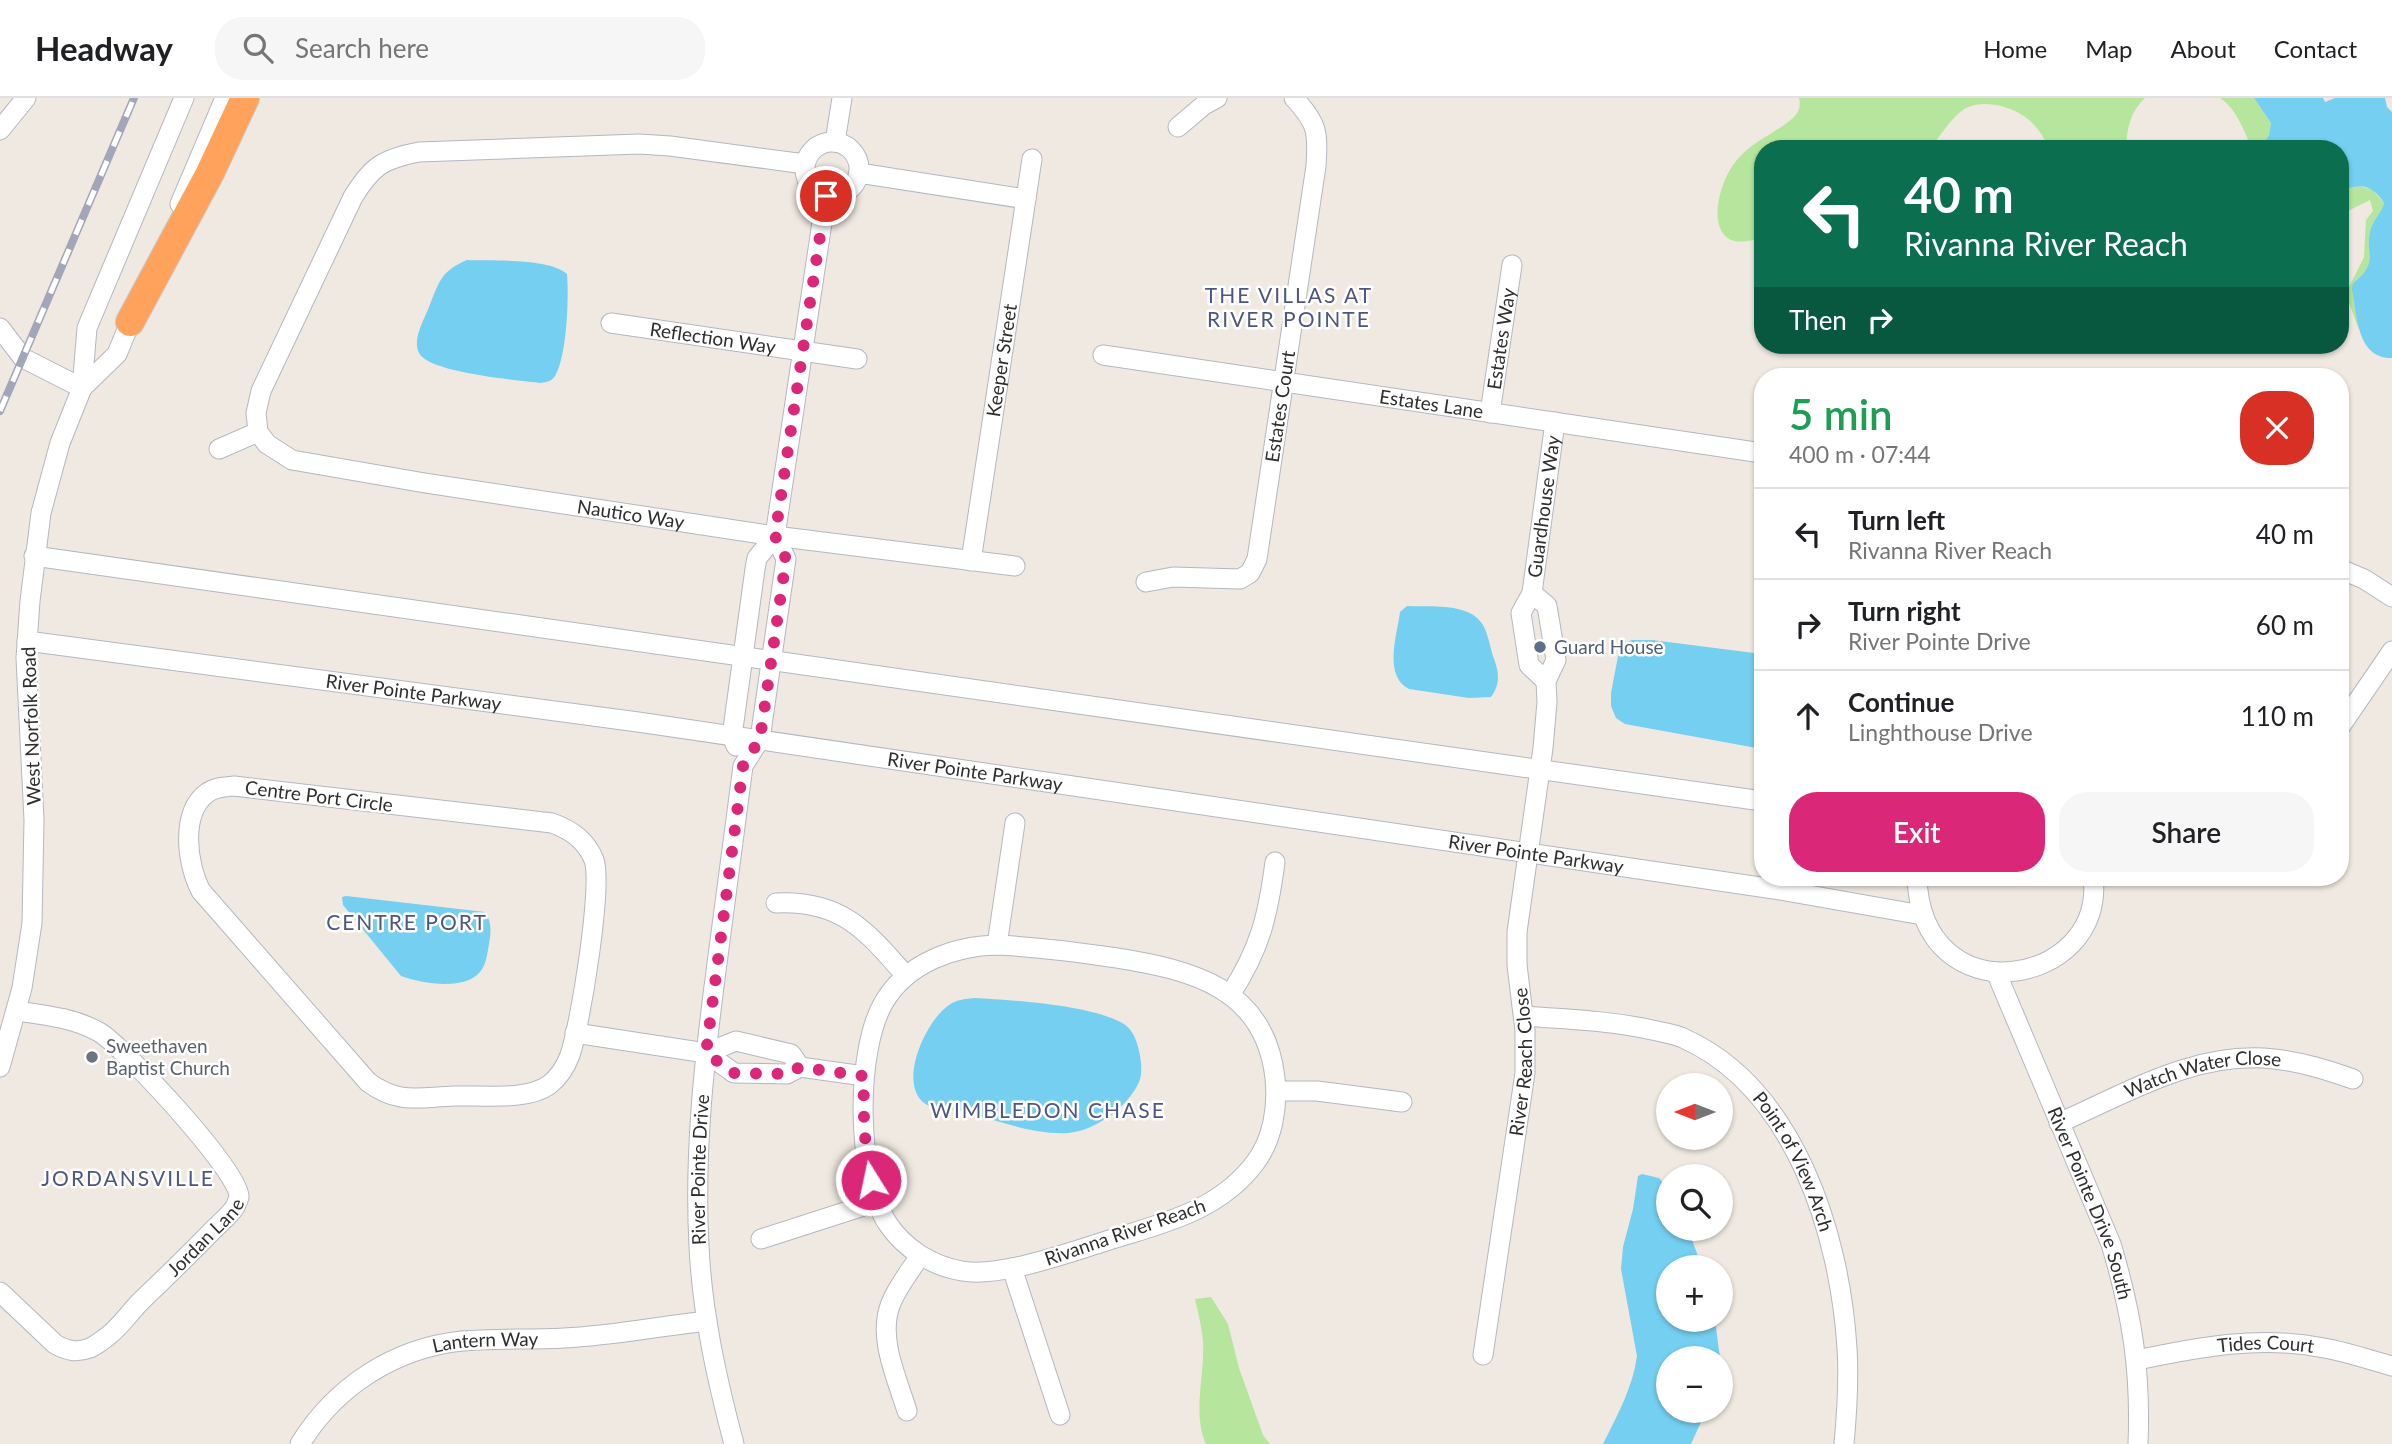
<!DOCTYPE html>
<html lang="en">
<head>
<meta charset="utf-8">
<style>
	:root { --surface:#fff; --page:#f6f6f6; --text:#202124; --muted:#757577; --line:#e0e0e0; --accent:#db2777 }
	body { margin:0; font-family:Lato,sans-serif; background:var(--page); color:var(--text); height:100vh; display:flex; flex-direction:column; font-size:26px; white-space:nowrap }
	* { box-sizing:border-box; margin:0 }
	p { font-size:23px; color:var(--muted) }
	.icon { flex:none; width:38px; height:38px; fill:none; stroke:currentColor; stroke-width:2; stroke-linecap:round; stroke-linejoin:round }
	.map { position:relative; flex:1; overflow:hidden }
	.details { position:absolute; left:1754px; top:270px; width:595px; height:518px; display:flex; flex-direction:column; background:var(--surface); border-radius:28px; box-shadow:0 2px 5px #0004 }
	.details>* { flex:none }
	.banner { position:absolute; left:1754px; top:42px; width:595px; height:214px; border-radius:28px; box-shadow:0 2px 5px #0004; background:#0b6e4f; color:#fff; overflow:hidden }
	.needle { width:46px; rotate:270deg }
	.controls { position:absolute; left:1656px; top:975px; display:grid; gap:14px }
	.controls a { display:grid; place-items:center; width:77px; height:77px; border-radius:50%; background:var(--surface); box-shadow:0 2px 5px #0004; font-size:35px }
	.pin { position:absolute; display:grid; place-items:center; width:60px; height:60px; color:#fff; margin:-30px; border:4px solid #fff; border-radius:50%; box-shadow:0 2px 7px #0007 }
	.me { position:absolute; width:77px; margin:-38px; rotate:350deg; stroke-linejoin:round; filter:drop-shadow(0 0 5px #0008) }
	.turn { display:flex; align-items:center; gap:24px; height:147px; padding:0 35px; font-size:32px }
	.turn .icon { width:91px; height:91px; stroke-width:2.5 }
	.turn b { display:block; font-size:49px; line-height:60px }
	.then { display:flex; align-items:center; height:66px; padding:0 35px; background:#0003; gap:14px; font-size:26px }
	.round { display:grid; place-items:center; flex:none; width:74px; height:74px; border-radius:28px; background:var(--page) }
	.overview { display:flex; align-items:center; justify-content:space-between; height:119px; padding:0 35px }
	h1 { font-size:42px; font-weight:600; line-height:52px; color:#1e9e55 }
	.button { display:flex; gap:14px; margin-top:auto; padding:14px 35px }
	.button a { flex:1; height:80px; border-radius:28px; background:var(--accent); color:#fff; font-size:28px; font-weight:600; line-height:80px; text-align:center }
	.button a+a { background:var(--page); color:var(--text) }
	ul { padding:0; list-style:none }
	li { display:flex; align-items:center; gap:21px; height:91px; padding:0 35px; border-top:2px solid var(--line) }
	li div { flex:1 }
	li b { display:block; font-size:26px }
	li em { font-style:normal }
	header { display:flex; align-items:center; gap:42px; box-sizing:border-box; height:98px; padding:0 35px; background:var(--surface); border-bottom:2px solid var(--line) }
	header strong { font-size:33px }
	nav { display:flex; gap:38px; margin-inline-start:auto; font-size:24px }
	.search { width:490px; height:63px; background:var(--page); display:flex; align-items:center; gap:18px; box-sizing:border-box; padding:0 24px; border-radius:28px; color:var(--muted); font-size:26px }
	.map>svg:first-child { display:block }
	.green { fill:#b6e59e }
	.water { fill:#75cff0 }
	.lines { fill:none; stroke-linecap:round; stroke-linejoin:round }
	.minor-casing { stroke:#b4b7c1; stroke-width:21 }
	.highway-casing { stroke:#c9c9c9; stroke-width:30 }
	.minor { stroke:#fff; stroke-width:19 }
	.highway { stroke:#ffa35c; stroke-width:28 }
	.rail-casing { stroke:#a3a6b8; stroke-width:8 }
	.rail { stroke:#fff; stroke-width:5; stroke-dasharray:16; stroke-linecap:butt }
	.route { stroke:#db2777; stroke-width:12; stroke-dasharray:0 21.6 }
	.service-dot { fill:#5c6f8a; stroke:#fff; stroke-width:2.5 }
	.worship-dot { fill:#6b7280; stroke:#fff; stroke-width:2.5 }
	.labels { text-anchor:middle; stroke-width:5; stroke-linejoin:round; paint-order:stroke }
	.street-label { font-size:19px; fill:#2e2e2e; stroke:#fff }
	.service-label { font-size:19px; fill:#4e5e75; stroke:#fff; text-anchor:start }
	.worship-label { font-size:19px; fill:#5b616d; stroke:#fff; text-anchor:start }
	.neighbourhood-label { font-size:21px; letter-spacing:2px; fill:#4d5680; stroke:#fff }
</style>
</head>
<body>
<header>
<strong>Headway</strong>
<div class="search"><svg class="icon" aria-label="search" viewBox="0 0 24 24"><circle cx="10" cy="10" r="6"/><path d="M15 15l6 6"/></svg>Search here</div>
<nav><a>Home</a><a>Map</a><a>About</a><a>Contact</a></nav>
</header>
<div class="map">
<svg width="2392" height="1346" viewBox="0 0 2392 1346">
	<rect width="100%" height="100%" fill="#efe9e1"/>
	<path class="green" d="M1799,0H2145C2130,14 2127,31 2126,51H2050C2045,43 2041,34 2035,28C2020,10 1987,0 1966,10C1952,18 1940,39 1929,51H1762V139C1703,162 1712,93 1736,63C1752,43 1776,35 1793,20C1799,14 1801,8 1799,0Z
		M2220,0H2254L2271,25L2269,37L2260,51H2252C2244,33 2237,11 2220,0Z
		M2356,87L2373,92L2384,105C2382,114 2374,121 2371,130C2363,156 2381,163 2353,185L2359,232L2348,202V191L2364,159L2366,122L2373,113L2370,102L2340,117V96Z
		M1211,1199L1228,1226L1239,1270L1263,1337L1270,1346H1206C1192,1315 1205,1277 1203,1244C1202,1229 1198,1215 1195,1201Z"/>
	<path class="water" d="M2254,0H2323L2325,4L2335,0H2385L2387,9L2392,14V260C2357,261 2357,217 2352,191L2353,185C2381,163 2363,155 2371,130C2374,121 2382,114 2384,105C2373,87 2357,83 2340,96V51H2260L2269,37L2271,25Z
		M467,162C493,163 549,160 567,176C569,198 567,259 555,278C552,283 547,284 541,285C518,282 429,275 419,255C412,241 424,222 429,209C439,184 441,173 467,162Z
		M1407,508C1429,509 1470,504 1483,527C1488,536 1490,548 1493,558C1499,574 1501,585 1491,599L1469,600L1409,591C1383,578 1397,537 1400,514Z
		M1632,542H1652L1762,556V651L1625,626L1616,620L1611,608V595L1619,553L1625,545Z
		M346,798L485,814C492,824 491,835 489,846C487,857 486,870 477,877C459,892 421,885 401,878L343,807L342,799Z
		M974,900C1012,902 1092,907 1124,926C1133,932 1137,943 1139,953C1141,962 1143,975 1139,984C1128,1009 1095,1033 1068,1035C1030,1037 996,1021 960,1013C947,1010 929,1013 920,1001C901,977 927,922 949,907C956,902 965,901 974,900Z
		M1642,1076L1659,1080L1668,1090V1130L1688,1131L1702,1169H1668V1222H1715L1720,1260H1668V1312L1706,1313L1691,1346H1603C1617,1318 1633,1289 1637,1258L1621,1171L1623,1149L1633,1111L1638,1078Z"/>
	<g class="lines">
		<defs>
			<g id="minor">
				<path d="M1178,29L1204,7L1217,0"/>
				<path d="M0,32L26,0"/>
				<circle cx="832" cy="71" r="27"/>
				<path d="M835,44L842,0"/>
				<path id="s1" d="M805,66L670,48L639,46L419,54C383,61 372,68 353,99L261,293L256,315L258,334L267,346L292,362L425,385L775,438L1015,468"/>
				<path d="M859,75L1026,101"/>
				<path d="M180,106L225,0"/>
				<path id="s2" d="M611,225L857,261"/>
				<path d="M0,230L23,260L82,290"/>
				<path id="s3" d="M1103,257L1762,355"/>
				<path d="M82,290L117,256L134,215"/>
				<path id="s4" d="M1490,315L1512,167"/>
				<path d="M219,351L258,334"/>
				<path d="M34,458L1762,703"/>
				<path id="s5" d="M971,463L1032,61"/>
				<path d="M2340,471L2364,481L2392,499"/>
				<path id="s6" d="M1146,484L1173,479L1240,481L1250,475L1257,461L1316,68C1318,34 1318,26 1294,0"/>
				<path id="s7" d="M27,543L638,624L1774,791L1922,817"/>
				<path id="s8" d="M1546,583L1529,567L1521,515L1532,495L1555,324"/>
				<path d="M2340,629L2392,553"/>
				<path d="M736,648L732,638L755,471L757,460L775,438L826,98"/>
				<path d="M234,688L552,725C571,732 586,742 594,762C603,788 580,928 570,957C566,968 558,980 549,987C527,1003 481,997 455,998C419,999 399,1007 368,984L201,793C187,767 180,715 207,695C215,689 224,689 234,688Z"/>
				<path d="M1917,779C1921,921 2107,889 2093,779"/>
				<path d="M776,805C841,802 866,832 906,878"/>
				<path d="M997,847C1037,849 1077,854 1117,860C1192,872 1265,890 1275,980C1278,1009 1273,1041 1255,1065C1217,1115 1159,1126 1103,1144C1068,1155 998,1180 962,1173C932,1168 905,1151 888,1126C856,1079 855,953 884,904C907,865 954,848 997,847Z"/>
				<path d="M997,847L1015,725"/>
				<path id="s9" d="M1996,874L2111,1146C2132,1216 2141,1272 2138,1346"/>
				<path d="M1230,897C1260,851 1268,818 1275,764"/>
				<path id="s10" d="M1524,918C1569,921 1613,923 1657,933C1665,935 1675,936 1683,940C1795,990 1840,1137 1847,1250C1849,1282 1847,1314 1844,1346"/>
				<path d="M575,935L706,955L734,975L787,976L800,969L864,978"/>
				<path d="M706,955L736,943L791,956L800,969"/>
				<path d="M0,969L22,890L32,825L34,722L26,560L30,503L41,415L60,345L82,290L87,230L184,0"/>
				<path d="M1276,993H1317L1402,1004"/>
				<path id="s11" d="M2059,1025C2127,995 2197,952 2274,961C2302,964 2327,972 2353,981"/>
				<path d="M761,1141L876,1104"/>
				<path d="M1012,1170L1060,1317"/>
				<path id="s12" d="M0,1194L55,1246C67,1253 77,1255 90,1250C96,1247 103,1242 108,1238C120,1229 130,1214 141,1203C165,1180 190,1156 213,1132C220,1125 230,1117 235,1109C236,1108 239,1099 239,1099C241,1075 122,947 99,934C74,920 45,917 17,913"/>
				<path id="s13" d="M1483,1257L1525,975V933L1517,867V834L1543,650L1547,604L1546,583L1556,562L1547,508L1532,495"/>
				<path id="s14" d="M2137,1262C2199,1249 2261,1237 2324,1250C2347,1254 2370,1262 2392,1268"/>
				<path d="M907,1313C897,1280 877,1239 891,1205C898,1188 910,1173 920,1158"/>
				<path id="s15" d="M300,1346C335,1289 394,1250 462,1243C495,1240 530,1242 564,1240C611,1238 660,1228 707,1223"/>
				<path id="s16" d="M734,1346C717,1282 702,1215 699,1148C694,1055 704,965 716,873C725,805 734,737 743,668L760,641L786,461L775,438"/>
			</g>
			<path id="highway" d="M130,224L210,75L245,0"/>
		</defs>
		<use href="#minor" class="minor-casing"/>
		<use href="#highway" class="highway-casing"/>
		<use href="#minor" class="minor"/>
		<use href="#highway" class="highway"/>
		<defs>
			<path id="rail" d="M0,313L134,0"/>
		</defs>
		<use href="#rail" class="rail-casing"/>
		<use href="#rail" class="rail"/>
	</g>
	<g class="lines">
		<path class="route" d="M826,98L775,438L786,461L760,641L743,668L706,955L734,975L787,976L800,969L864,978C863,1014 864,1047 871,1082"/>
	</g>
	<circle class="service-dot" cx="1540" cy="549" r="7"/>
	<circle class="worship-dot" cx="92" cy="959" r="7"/>
	<g class="labels">
		<g class="street-label">
			<text dy="7" stroke="none"><textPath href="#s2" startOffset="103">Reflection Way</textPath></text>
			<text dy="7" stroke="none"><textPath href="#s4" startOffset="75">Estates Way</textPath></text>
			<text dy="7" stroke="none"><textPath href="#s5" startOffset="203">Keeper Street</textPath></text>
			<text dy="7" stroke="none"><textPath href="#s3" startOffset="332">Estates Lane</textPath></text>
			<text dy="7" stroke="none"><textPath href="#s6" startOffset="276">Estates Court</textPath></text>
			<text dy="7" stroke="none"><textPath href="#s8" startOffset="186">Guardhouse Way</textPath></text>
			<text dy="7" stroke="none"><textPath href="#s1" startOffset="1115">Nautico Way</textPath></text>
			<text dy="7" stroke="none"><textPath href="#s7" startOffset="390">River Pointe Parkway</textPath></text>
			<text transform="translate(31 628) rotate(-92)" y="7">West Norfolk Road</text>
			<text dy="7" stroke="none"><textPath href="#s7" startOffset="957">River Pointe Parkway</textPath></text>
			<text transform="translate(319 698) rotate(7)" y="7">Centre Port Circle</text>
			<text dy="7" stroke="none"><textPath href="#s7" startOffset="1524">River Pointe Parkway</textPath></text>
			<text dy="7" stroke="none"><textPath href="#s13" startOffset="296">River Reach Close</textPath></text>
			<text dy="7" stroke="none"><textPath href="#s11" startOffset="154">Watch Water Close</textPath></text>
			<text dy="7" stroke="none"><textPath href="#s10" startOffset="332">Point of View Arch</textPath></text>
			<text dy="7" stroke="none"><textPath href="#s16" startOffset="278">River Pointe Drive</textPath></text>
			<text dy="7" stroke="none"><textPath href="#s9" startOffset="250">River Pointe Drive South</textPath></text>
			<text transform="translate(1125 1134) rotate(-19)" y="7">Rivanna River Reach</text>
			<text dy="7" stroke="none"><textPath href="#s12" startOffset="273">Jordan Lane</textPath></text>
			<text dy="7" stroke="none"><textPath href="#s15" startOffset="222">Lantern Way</textPath></text>
			<text dy="7" stroke="none"><textPath href="#s14" startOffset="130">Tides Court</textPath></text>
		</g>
		<g class="service-label">
			<text x="1554" y="556">Guard House</text>
		</g>
		<g class="worship-label">
			<text x="106" y="955">Sweethaven<tspan x="106" dy="22">Baptist Church</tspan></text>
		</g>
		<g class="neighbourhood-label">
			<text x="1289" y="205">THE VILLAS AT<tspan x="1289" dy="24">RIVER POINTE</tspan></text>
			<text x="407" y="832">CENTRE PORT</text>
			<text x="1048" y="1020">WIMBLEDON CHASE</text>
			<text x="128" y="1088">JORDANSVILLE</text>
		</g>
	</g>
</svg>
<div class="controls">
<a><svg class="needle" viewBox="-14 -14 28 28"><path d="M0-13l5 13h-10z" fill="#e53935"/><path d="M0 13l5-13h-10z" fill="#757577"/></svg></a>
<a><svg class="icon" aria-label="search" viewBox="0 0 24 24"><circle cx="10" cy="10" r="6"/><path d="M15 15l6 6"/></svg></a>
<a>+</a>
<a>−</a>
</div>
<div class="pin" style="left:826px;top:98px;background:#d93025"><svg class="icon" aria-label="arrive" viewBox="0 0 24 24"><path d="M6 21V4h12l-3 4 3 4H6"/></svg></div>
<svg class="me" style="left:871px;top:1082px" viewBox="-20 -20 40 40"><circle r="17" fill="#db2777" stroke="#fff" stroke-width="3"/><path d="M0-11L8 9 0 5-8 9z" fill="#fff"/></svg>
<div class="banner">
<div class="turn"><svg class="icon" aria-label="left" viewBox="0 0 24 24"><path d="M17 20v-9H6M10 6l-5 5 5 5"/></svg><div><b>40 m</b>Rivanna River Reach</div></div>
<div class="then">Then<svg class="icon" aria-label="right" viewBox="0 0 24 24"><path d="M7 20v-9h11M14 6l5 5-5 5"/></svg></div>
</div>
<section class="details">
<div class="overview"><div><h1>5 min</h1><p>400 m · 07:44</p></div><a class="round" style="background:#d93025;color:#fff"><svg class="icon" aria-label="close" viewBox="0 0 24 24"><path d="M6 6l12 12M18 6L6 18"/></svg></a></div>
<ul>
<li><svg class="icon" aria-label="left" viewBox="0 0 24 24"><path d="M17 20v-9H6M10 6l-5 5 5 5"/></svg><div><b>Turn left</b><p>Rivanna River Reach</p></div><em>40 m</em></li>
<li><svg class="icon" aria-label="right" viewBox="0 0 24 24"><path d="M7 20v-9h11M14 6l5 5-5 5"/></svg><div><b>Turn right</b><p>River Pointe Drive</p></div><em>60 m</em></li>
<li><svg class="icon" aria-label="ahead" viewBox="0 0 24 24"><path d="M12 20V5M6 11l6-6 6 6"/></svg><div><b>Continue</b><p>Linghthouse Drive</p></div><em>110 m</em></li>
</ul>
<div class="button"><a>Exit</a><a>Share</a></div>
</section>
</div>
</body>
</html>
